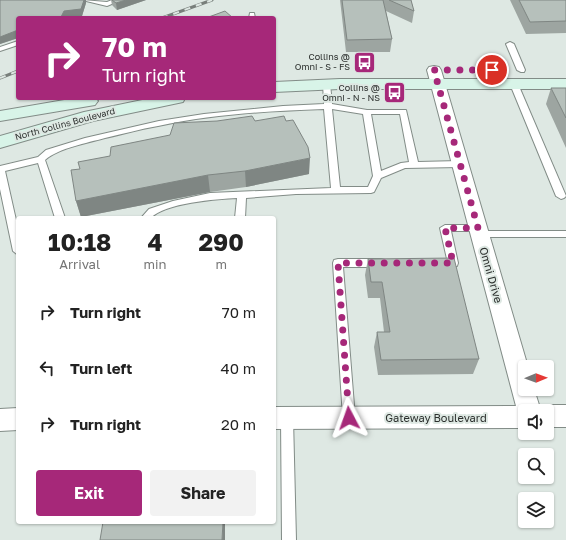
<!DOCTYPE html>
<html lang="en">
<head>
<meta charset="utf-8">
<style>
	:root { --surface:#fff; --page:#f2f2f2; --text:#222; --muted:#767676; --accent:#a62879 }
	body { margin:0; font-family:"Golos Text",sans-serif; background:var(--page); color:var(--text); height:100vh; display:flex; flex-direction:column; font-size:15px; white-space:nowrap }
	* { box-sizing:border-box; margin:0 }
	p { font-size:13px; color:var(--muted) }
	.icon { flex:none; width:22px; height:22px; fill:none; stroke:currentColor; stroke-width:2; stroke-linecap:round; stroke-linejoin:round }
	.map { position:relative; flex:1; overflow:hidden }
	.panel { position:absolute; left:16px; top:216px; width:260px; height:308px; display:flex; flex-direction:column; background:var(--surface); border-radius:4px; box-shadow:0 1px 3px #0004 }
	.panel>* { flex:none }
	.top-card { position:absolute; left:16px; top:16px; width:260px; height:84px; border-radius:4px; box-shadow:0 1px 3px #0004; background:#a62879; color:#fff; overflow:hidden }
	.needle { width:26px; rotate:89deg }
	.buttons { position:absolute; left:518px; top:360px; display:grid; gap:8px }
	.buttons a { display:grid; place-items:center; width:36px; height:36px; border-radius:4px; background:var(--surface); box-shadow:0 1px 3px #0004; font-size:20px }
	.pin { position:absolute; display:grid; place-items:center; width:34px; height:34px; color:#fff; margin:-17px; border:2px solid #fff; border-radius:50%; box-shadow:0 1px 4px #0007 }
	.me { position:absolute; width:44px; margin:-22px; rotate:356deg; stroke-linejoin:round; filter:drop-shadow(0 0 3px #0008) }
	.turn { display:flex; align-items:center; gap:14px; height:84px; padding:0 20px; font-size:18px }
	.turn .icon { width:52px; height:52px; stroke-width:2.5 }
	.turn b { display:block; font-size:28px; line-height:34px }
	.eta { display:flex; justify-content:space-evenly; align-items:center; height:68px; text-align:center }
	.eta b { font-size:24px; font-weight:700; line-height:28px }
	.action { display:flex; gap:8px; margin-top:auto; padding:8px 20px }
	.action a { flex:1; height:46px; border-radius:4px; background:var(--accent); color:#fff; font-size:16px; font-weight:700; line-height:46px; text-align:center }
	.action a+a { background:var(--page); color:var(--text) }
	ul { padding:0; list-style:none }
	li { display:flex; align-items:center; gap:12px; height:56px; padding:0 20px }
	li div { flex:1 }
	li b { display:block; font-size:15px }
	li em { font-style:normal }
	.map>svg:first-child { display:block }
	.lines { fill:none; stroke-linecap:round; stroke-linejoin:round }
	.service-casing { stroke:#828c87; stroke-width:2 }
	.minor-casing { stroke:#828c87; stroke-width:2 }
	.secondary-casing { stroke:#828c87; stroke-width:2 }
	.service { fill:#fff; fill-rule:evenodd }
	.minor { fill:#fff; fill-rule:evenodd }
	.secondary { fill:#d8f4e8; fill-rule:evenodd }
	.rail-casing { stroke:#787f7b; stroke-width:3 }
	.rail { stroke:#dee8e3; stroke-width:2; stroke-dasharray:6; stroke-linecap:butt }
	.wall { fill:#9da5a1 }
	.shaded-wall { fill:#7f8683 }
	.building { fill:#b6c0bb; stroke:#7f8683 }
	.route { stroke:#a62879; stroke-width:7; stroke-dasharray:0 12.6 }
	.labels { text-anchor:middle; stroke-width:4; stroke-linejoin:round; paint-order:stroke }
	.far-poi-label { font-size:9px; fill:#2c302e; stroke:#dee8e3; text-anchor:end }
	.far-street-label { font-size:9px; fill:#2c302e; stroke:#dee8e3 }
	.street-label { font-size:11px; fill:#2c302e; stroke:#dee8e3 }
</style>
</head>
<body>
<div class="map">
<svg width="566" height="540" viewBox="0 0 566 540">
	<rect width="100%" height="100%" fill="#dee8e3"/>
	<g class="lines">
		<defs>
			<path id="service" d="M82,0L107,2L112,0H121L107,6Z
				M250,13H254L255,18H249Z
				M18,41V45L0,51V47Z
				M510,42L514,44L525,70L524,72H521L517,70L506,44Z
				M323,82H326L330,84L332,104L367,110H406L418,162L460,161L464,164L460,167L405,168L381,178L374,192L371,193L296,194L246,198L245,218H235L237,198C217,199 164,203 151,218H141L149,209L173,201L210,193L331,188L324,109C269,111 212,114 158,126C140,129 123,134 105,138C87,143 59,148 45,160L65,218H55L38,163L5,171L18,229V255L13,251L0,189V166L38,157L46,150L85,138L159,121L204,114L283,106L324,104ZM332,109L363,114L373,176L368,187H340ZM371,114H400L409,162L401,163L381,171Z
				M511,82H517L518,84L566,196L564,198L561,199L556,196L510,84Z
				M445,225H478L483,228L481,231H566V237H480L475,234L477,231H451L458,263L457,266C452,267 446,267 441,266L440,263L441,260L447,259L440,228Z
				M338,259H381L385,260L386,263L385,266L381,267H343L355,418L353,422L349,423L345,422L343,418L333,263L334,260Z
				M287,413L291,414L293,418L296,540H282L281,418L283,414Z"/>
			<path id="minor" d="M434,66L439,67L441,70L528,367H525V389H534L540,408L547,405H566V427H547V411H525V428L274,429V407L516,406L427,70L429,67Z
				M18,408V430L0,431V409Z"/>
			<path id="secondary" d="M340,79H566V89H340L274,92V82Z
				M76,98H95L98,101L95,105L89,106L0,121V111Z
				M152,98H185L183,102L93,121L0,148V136L84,112Z"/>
		</defs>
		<use href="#service" class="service-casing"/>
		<use href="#minor" class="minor-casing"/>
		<use href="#secondary" class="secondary-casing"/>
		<use href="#service" class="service"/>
		<use href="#minor" class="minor"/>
		<use href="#secondary" class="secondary"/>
		<defs>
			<path id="rail" d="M162,18L212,0
				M0,78L18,71"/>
		</defs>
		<use href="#rail" class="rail-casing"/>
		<use href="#rail" class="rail"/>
	</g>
	<path class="wall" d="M0,0H86V3L82,16L67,18H18V38L0,44Z
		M111,0H146L117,10L112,5Z
		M340,0H411L414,11L412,23L386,11L392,39L390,52H346Z
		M510,0H566V33L526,34Z
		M551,88H566V148L546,104Z
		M255,121L309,174L246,187L210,192L81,217L76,201L110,156Z
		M368,259L479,359L473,374L378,375L374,347L377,332H384L380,298H368L365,275Z"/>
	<path class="shaded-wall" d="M84,0H86V3L82,16L67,18H62L61,17L64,11Z
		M126,0H146L117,10L116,3Z
		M18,30V38L0,44V37Z
		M310,158L309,174L246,187L245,171Z
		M208,175L210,192L81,217L76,201Z
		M223,522H225V540H222Z"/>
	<path class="building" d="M0,0H84L81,9L64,11L61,17L18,18V30L0,37Z
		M112,0H126L116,3Z
		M342,0H383L392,39L347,40Z
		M389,0H411L414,11Z
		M519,0H566V21L530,22Z
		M225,11L233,18H206Z
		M551,88H566V118Z
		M252,116L255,121L284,116L286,121L293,120L308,147L310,158L245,171L208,175L76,201L71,170L80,169L78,162L110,156L111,147L170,135L174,123L217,121Z
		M454,258L479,359L381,360L377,332H390L382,282H371L368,259Z
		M103,522H223L222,540H100Z"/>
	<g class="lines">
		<path class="route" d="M349,418L338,263H453L445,228H478L434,70H492"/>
	</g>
	<defs>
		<symbol id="bus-square" viewBox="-11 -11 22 22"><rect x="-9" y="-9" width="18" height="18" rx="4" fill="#a62879" stroke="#dee8e3"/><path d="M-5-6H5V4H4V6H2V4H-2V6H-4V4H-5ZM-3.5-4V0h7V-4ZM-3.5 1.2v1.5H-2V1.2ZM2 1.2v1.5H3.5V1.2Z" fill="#fff"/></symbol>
	</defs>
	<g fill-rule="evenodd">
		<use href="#bus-square" x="352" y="50" width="25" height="25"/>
		<use href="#bus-square" x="382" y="80" width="25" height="25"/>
	</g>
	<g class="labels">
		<g class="far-poi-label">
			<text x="350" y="60">Collins @<tspan x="350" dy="10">Omni - S - FS</tspan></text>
			<text x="380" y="91">Collins @<tspan x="380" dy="10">Omni - N - NS</tspan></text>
		</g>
		<g class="far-street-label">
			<text transform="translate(65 124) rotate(-15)" y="3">North Collins Boulevard</text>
		</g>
		<g class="street-label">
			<text transform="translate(491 275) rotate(74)" y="4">Omni Drive</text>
			<text x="436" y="422">Gateway Boulevard</text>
		</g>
	</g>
</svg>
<div class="buttons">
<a><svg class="needle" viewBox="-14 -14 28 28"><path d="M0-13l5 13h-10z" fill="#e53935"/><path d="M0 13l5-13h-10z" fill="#767676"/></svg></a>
<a><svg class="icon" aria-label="sound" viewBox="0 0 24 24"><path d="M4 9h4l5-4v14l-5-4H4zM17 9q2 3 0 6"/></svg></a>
<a><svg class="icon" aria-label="search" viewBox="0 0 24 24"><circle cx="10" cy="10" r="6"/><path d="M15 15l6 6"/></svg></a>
<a><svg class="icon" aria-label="layers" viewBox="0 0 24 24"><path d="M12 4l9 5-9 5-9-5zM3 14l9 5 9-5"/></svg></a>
</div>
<div class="pin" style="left:492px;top:70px;background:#d93025"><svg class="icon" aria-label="arrive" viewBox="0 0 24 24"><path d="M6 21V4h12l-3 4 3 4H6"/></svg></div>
<svg class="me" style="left:349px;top:418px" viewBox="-20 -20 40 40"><path d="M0-17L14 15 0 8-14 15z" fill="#a62879" stroke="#fff" stroke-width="4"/></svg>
<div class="top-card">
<div class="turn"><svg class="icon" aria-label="right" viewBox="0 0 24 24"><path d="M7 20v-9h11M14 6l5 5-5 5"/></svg><div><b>70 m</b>Turn right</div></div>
</div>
<section class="panel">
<div class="eta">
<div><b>10:18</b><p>Arrival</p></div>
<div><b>4</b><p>min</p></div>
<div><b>290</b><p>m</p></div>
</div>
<ul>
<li><svg class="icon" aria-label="right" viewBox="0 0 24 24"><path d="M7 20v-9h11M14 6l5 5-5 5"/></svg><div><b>Turn right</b></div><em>70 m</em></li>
<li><svg class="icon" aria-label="left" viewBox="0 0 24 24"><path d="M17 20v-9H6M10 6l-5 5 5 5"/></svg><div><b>Turn left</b></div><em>40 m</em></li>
<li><svg class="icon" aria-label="right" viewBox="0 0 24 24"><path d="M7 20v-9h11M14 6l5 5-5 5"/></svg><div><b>Turn right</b></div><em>20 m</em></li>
</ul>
<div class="action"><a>Exit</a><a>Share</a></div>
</section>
</div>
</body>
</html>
